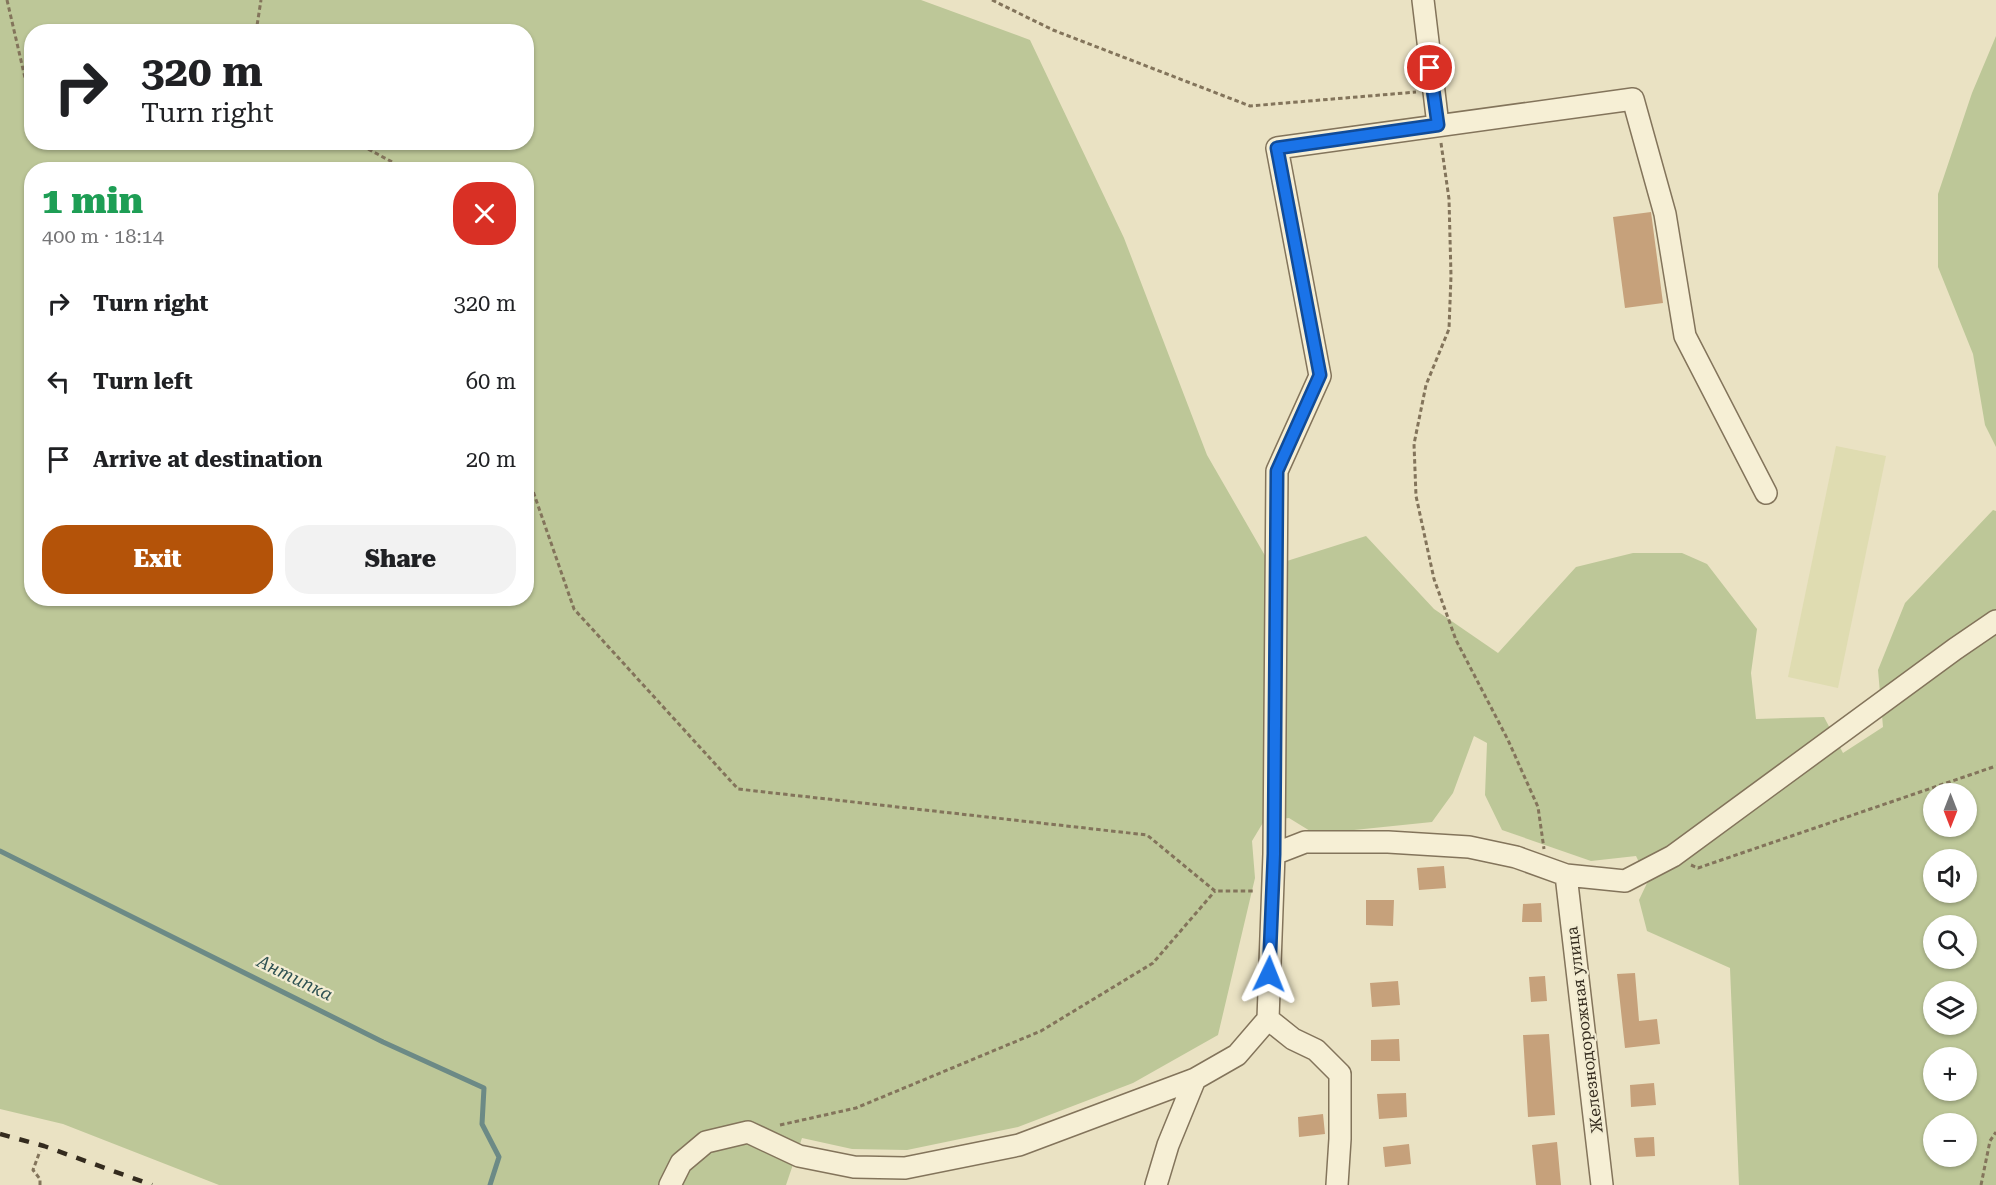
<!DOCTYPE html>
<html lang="en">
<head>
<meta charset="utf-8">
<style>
	:root { --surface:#fff; --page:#f2f2f2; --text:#202124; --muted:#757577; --accent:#b45309 }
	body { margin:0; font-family:"Roboto Serif",serif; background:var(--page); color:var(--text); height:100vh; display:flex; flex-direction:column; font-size:22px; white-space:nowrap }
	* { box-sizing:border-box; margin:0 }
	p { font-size:20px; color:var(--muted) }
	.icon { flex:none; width:33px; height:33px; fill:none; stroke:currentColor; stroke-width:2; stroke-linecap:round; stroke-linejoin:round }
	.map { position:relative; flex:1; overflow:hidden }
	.sheet { position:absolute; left:24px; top:162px; width:510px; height:444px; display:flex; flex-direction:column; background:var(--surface); border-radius:24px; box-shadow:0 2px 4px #0004 }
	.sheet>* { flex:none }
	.banner { position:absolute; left:24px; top:24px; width:510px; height:126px; border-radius:24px; box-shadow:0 2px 4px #0004; background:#fff; color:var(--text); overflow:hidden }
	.needle { width:39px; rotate:180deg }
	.buttons { position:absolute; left:1923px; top:783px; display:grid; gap:12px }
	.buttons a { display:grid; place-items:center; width:54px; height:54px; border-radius:50%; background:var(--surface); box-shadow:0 2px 4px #0004; font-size:30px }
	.pin { position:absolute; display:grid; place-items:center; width:51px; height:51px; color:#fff; margin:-26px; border:3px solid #fff; border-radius:50%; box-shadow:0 2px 6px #0007 }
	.me { position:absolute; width:66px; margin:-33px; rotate:2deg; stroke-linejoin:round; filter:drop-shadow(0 0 4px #0008) }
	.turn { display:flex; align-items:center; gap:21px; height:126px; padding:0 18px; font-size:27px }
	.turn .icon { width:78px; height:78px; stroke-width:2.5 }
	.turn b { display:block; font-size:42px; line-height:51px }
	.round { display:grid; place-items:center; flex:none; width:63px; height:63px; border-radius:24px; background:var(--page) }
	.headline { display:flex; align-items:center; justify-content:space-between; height:102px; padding:0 18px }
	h1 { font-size:36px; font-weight:800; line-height:45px; color:#1e9e55 }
	.action { display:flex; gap:12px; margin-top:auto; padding:12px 18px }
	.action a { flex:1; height:69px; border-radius:24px; background:var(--accent); color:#fff; font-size:24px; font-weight:800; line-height:69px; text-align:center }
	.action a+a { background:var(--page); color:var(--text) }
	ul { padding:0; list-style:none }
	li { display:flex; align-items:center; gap:18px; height:78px; padding:0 18px }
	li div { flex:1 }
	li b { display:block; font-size:22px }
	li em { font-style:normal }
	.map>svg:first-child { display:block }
	.farmland { fill:#dfdcb1 }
	.green { fill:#bdc798; fill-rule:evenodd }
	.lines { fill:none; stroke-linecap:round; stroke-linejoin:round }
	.stream { stroke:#6c8a86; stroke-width:5 }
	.building { fill:#c6a17b }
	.street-casing { stroke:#83745b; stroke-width:24 }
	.path { stroke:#83745b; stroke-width:3; stroke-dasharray:4.5 3; stroke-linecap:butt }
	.street { stroke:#f6efd5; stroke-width:21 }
	.rail { stroke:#342b1e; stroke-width:4.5; stroke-dasharray:10 10; stroke-linecap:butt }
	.route-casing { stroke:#114b97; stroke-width:15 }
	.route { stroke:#1a73e8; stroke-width:10 }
	.labels { text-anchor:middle; stroke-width:4.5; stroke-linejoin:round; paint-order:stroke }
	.street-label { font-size:16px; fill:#342b1e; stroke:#f2ecd2 }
	.water-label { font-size:18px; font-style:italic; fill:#2e5152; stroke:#f2ecd2 }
</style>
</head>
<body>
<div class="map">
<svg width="1996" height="1185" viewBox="0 0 1996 1185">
	<rect width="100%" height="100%" fill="#eae2c3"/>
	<path class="farmland" d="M1836,446L1886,456L1838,688L1788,677Z"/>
	<path class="green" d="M0,0H921L1030,40L1124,238L1207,455L1271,566L1366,536L1434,609L1498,653L1576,567L1633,553H1682L1707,564L1757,629L1751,673L1756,719L1824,717L1843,753L1883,727L1878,670L1905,603L1993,510L1996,511V1185H1739L1730,968L1647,931L1639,900L1648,881L1636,856L1591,861L1502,830L1485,795L1487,743L1474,736L1453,793L1432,822L1315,834L1289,818L1264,821L1252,841L1255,878L1218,1035L1133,1083L1018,1127L907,1150L852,1149L802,1138L786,1185H219L63,1124L0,1109ZM32,32H526V142H32ZM32,170H526V598H32ZM1934,794H1966V826H1934ZM1934,860H1966V892H1934ZM1934,926H1966V958H1934ZM1934,992H1966V1024H1934ZM1934,1058H1966V1090H1934ZM1934,1124H1966V1156H1934Z
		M1996,36V447L1985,425L1973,354L1938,267V194L1972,93Z"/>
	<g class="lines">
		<path class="stream" d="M0,851L383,1042L484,1088L482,1124L499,1157L490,1185"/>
	</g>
	<path class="building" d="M1651,212L1663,303L1625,308L1613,217Z
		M1444,866L1446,888L1419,890L1417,868Z
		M1366,900H1394L1393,926L1366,925Z
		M1541,903L1542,922H1522L1523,904Z
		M1635,973L1639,1021L1657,1019L1660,1044L1625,1048L1617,974Z
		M1545,976L1547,1001L1531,1002L1529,977Z
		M1398,981L1400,1005L1372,1007L1370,983Z
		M1549,1034L1555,1115L1528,1117L1523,1035Z
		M1399,1039L1400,1061H1371V1040Z
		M1654,1083L1656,1105L1631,1107L1630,1085Z
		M1406,1093L1407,1117L1379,1119L1377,1094Z
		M1323,1114L1325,1134L1299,1137L1298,1117Z
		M1654,1137L1655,1156L1636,1157L1634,1138Z
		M1557,1142L1561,1185H1536L1532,1145Z
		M1409,1144L1411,1164L1385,1167L1383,1147Z"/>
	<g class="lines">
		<defs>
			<path id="street" d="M1423,0L1438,125
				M1274,854L1305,842H1388L1469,847L1516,857L1566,875L1625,881L1673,856L1955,649L1996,621
				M1566,875L1602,1185
				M1268,1019L1293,1039L1316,1050L1340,1074V1139L1337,1185
				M670,1185L681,1163L706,1142L748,1132L799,1156L854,1167L905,1168L1019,1145L1195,1079L1237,1055L1268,1019L1274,854L1277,471L1320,376L1277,148L1633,99L1665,214L1685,336L1766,493
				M1156,1185L1168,1145L1195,1079"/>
		</defs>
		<use href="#street" class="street-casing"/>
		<path class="path" d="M7,0L32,108
			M992,0L1053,30L1250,106L1416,92
			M256,32L261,0
			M355,142L407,170
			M1441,143L1449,199L1451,276L1449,329L1426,385L1414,444L1416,496L1434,579L1456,640L1508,740L1538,807L1544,849
			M526,471L574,609L738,789L1147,835L1215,891H1254
			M1691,865L1698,868L1996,766
			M780,1125L856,1108L1041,1031L1153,963L1215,891
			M40,1185V1179L33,1170L40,1151
			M1981,1185L1990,1141L1996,1132"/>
		<use href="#street" class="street"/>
		<path class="rail" d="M0,1134L44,1146L152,1185"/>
	</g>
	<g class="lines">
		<defs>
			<path id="route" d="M1269,974L1274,854L1277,471L1320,375L1277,148L1438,125L1430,68"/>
		</defs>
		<use href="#route" class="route-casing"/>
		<use href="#route" class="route"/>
	</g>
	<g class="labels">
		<g class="street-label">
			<text transform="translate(1584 1030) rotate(-97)" y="6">Железнодорожная улица</text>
		</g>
		<g class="water-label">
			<text transform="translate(295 978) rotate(26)" y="6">Антипка</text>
		</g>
	</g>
</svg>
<div class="buttons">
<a><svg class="needle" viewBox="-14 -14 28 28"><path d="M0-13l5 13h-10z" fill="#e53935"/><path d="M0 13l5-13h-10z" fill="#757577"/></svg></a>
<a><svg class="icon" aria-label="sound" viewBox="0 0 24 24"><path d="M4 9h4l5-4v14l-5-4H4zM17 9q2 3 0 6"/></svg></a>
<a><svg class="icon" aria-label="search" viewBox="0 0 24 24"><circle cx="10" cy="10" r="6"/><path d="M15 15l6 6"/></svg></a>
<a><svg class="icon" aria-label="layers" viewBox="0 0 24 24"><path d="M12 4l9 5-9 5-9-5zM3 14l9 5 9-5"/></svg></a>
<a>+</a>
<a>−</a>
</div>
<div class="pin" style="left:1430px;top:68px;background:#d93025"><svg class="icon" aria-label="arrive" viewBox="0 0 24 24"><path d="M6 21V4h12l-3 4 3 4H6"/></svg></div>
<svg class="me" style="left:1269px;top:974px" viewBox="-20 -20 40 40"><path d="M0-17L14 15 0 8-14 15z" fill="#1a73e8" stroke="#fff" stroke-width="4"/></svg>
<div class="banner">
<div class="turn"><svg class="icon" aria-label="right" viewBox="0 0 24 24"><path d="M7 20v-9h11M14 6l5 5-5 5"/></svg><div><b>320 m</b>Turn right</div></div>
</div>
<section class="sheet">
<div class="headline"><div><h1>1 min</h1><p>400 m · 18:14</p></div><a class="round" style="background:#d93025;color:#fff"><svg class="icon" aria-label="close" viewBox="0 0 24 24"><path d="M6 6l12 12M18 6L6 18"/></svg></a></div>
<ul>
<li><svg class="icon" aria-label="right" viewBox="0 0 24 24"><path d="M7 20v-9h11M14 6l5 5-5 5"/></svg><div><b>Turn right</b></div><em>320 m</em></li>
<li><svg class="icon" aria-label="left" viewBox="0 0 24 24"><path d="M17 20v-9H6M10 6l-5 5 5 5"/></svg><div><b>Turn left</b></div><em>60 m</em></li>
<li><svg class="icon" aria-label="arrive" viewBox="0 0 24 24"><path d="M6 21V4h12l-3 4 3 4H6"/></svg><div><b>Arrive at destination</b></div><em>20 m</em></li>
</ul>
<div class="action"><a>Exit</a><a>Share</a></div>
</section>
</div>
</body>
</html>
